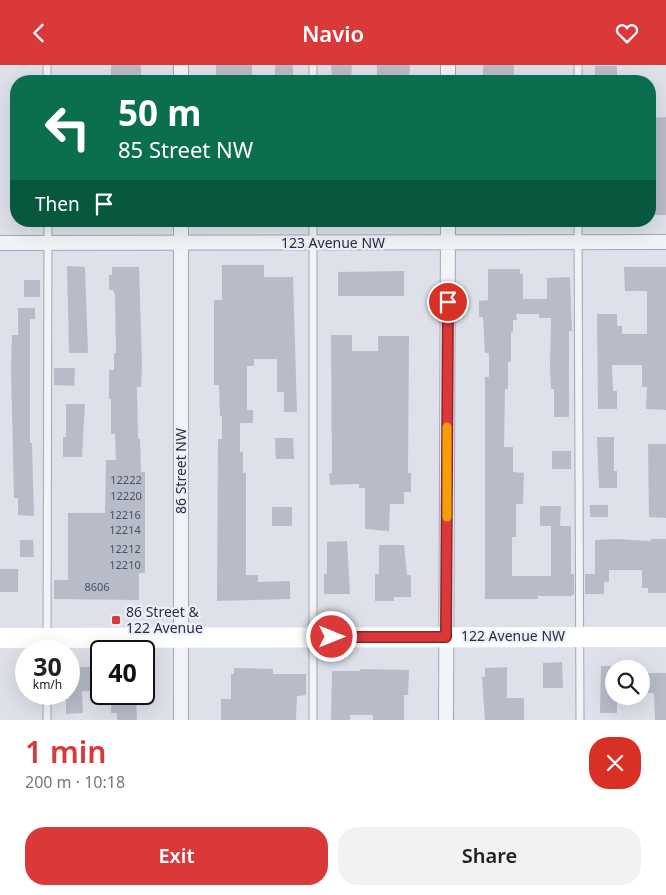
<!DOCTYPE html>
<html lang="en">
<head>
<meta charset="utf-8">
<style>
	:root { --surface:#fff; --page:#f2f2f2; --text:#222; --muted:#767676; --accent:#da3839 }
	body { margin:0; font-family:"Noto Sans",sans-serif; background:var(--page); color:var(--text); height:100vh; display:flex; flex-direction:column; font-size:19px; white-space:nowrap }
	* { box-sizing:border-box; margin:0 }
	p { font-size:16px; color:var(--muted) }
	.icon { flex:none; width:28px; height:28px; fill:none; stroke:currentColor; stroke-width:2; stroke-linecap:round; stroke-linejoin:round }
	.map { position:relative; height:655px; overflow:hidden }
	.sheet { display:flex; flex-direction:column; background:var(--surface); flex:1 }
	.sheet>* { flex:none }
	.hud { position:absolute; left:10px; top:10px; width:646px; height:152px; border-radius:20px; box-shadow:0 5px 20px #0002; background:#0b6e4f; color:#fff; overflow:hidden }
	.tools { position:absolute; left:605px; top:595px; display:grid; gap:10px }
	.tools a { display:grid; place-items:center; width:45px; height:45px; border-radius:50%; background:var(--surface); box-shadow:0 5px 20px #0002; font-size:25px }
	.speed { position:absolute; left:15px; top:575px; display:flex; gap:10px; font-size:25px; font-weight:700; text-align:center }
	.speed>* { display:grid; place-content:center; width:65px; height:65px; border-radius:50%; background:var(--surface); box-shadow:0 5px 20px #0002; line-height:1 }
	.speed small { font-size:12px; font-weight:400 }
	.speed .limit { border:2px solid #111; border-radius:8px; background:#fff; color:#111 }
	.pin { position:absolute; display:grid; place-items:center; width:42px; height:42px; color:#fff; margin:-21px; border:2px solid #fff; border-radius:50%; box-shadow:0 1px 5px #0007 }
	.me { position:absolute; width:55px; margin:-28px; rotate:90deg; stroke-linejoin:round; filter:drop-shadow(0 0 4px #0008) }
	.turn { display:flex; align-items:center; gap:18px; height:105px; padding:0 25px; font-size:22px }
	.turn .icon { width:65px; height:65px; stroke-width:2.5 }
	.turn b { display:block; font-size:35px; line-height:42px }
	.then { display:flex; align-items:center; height:48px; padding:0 25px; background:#0003; gap:10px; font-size:19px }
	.round { display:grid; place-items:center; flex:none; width:52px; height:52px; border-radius:20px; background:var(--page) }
	.headline { display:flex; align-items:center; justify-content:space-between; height:85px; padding:0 25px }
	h1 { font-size:30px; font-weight:600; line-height:38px; color:var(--accent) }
	.button { display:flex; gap:10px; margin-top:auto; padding:10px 25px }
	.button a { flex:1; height:58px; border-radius:20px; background:var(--accent); color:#fff; font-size:20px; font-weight:600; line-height:58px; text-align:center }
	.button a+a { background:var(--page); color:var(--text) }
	header { display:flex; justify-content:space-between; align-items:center; height:65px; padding:0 25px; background:var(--accent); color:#fff; font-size:22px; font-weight:600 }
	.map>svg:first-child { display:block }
	.building { fill:#b8bcc9 }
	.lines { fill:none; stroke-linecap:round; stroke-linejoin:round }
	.lane-casing { stroke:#a3a7b4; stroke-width:9 }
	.street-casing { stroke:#a3a7b4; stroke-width:16 }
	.lane { stroke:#f1f3f7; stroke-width:7 }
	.street { stroke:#f1f3f7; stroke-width:14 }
	.secondary { stroke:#fff; stroke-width:20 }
	.route-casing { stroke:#8e2425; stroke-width:12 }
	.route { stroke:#da3839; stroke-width:9 }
	.slow { stroke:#f59e0b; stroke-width:9 }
	.poi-dot { fill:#da3839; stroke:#eef0f7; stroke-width:2 }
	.labels { text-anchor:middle; stroke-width:4.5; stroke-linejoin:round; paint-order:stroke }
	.number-label { font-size:11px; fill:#4a5064 }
	.street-label { font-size:14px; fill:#262c42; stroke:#eef0f7 }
	.poi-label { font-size:14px; fill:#262c42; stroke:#eef0f7; text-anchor:start }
</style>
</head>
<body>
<header><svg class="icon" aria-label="back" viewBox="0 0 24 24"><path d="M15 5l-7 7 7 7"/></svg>Navio<svg class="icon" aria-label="heart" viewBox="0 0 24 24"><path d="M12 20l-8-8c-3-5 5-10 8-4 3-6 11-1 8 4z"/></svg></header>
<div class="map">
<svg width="666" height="655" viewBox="0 0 666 655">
	<rect width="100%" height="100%" fill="#dee1e9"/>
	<path class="building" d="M111,0H141V16H121V13H111Z
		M216,0H252V16H216Z
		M275,0H293V16H275Z
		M331,0H352L351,16H332Z
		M377,0H410L409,16H377Z
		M483,0H514V16L483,15Z
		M595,1H617V13L595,12Z
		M666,52V150H650L651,53Z
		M222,200H264V212H293L297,347H284V327H277V294H254V301H247V345H253V358H240V387H243V408H246V510H258V517L290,516V534L217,536L218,374H222V351H220L219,320H214V235H222Z
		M67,201L85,202L88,288H69Z
		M112,202H139L142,300L141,322H137L138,374H140L141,407H145V508H139V535L54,534V515H68V448H105L106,395H116L115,369H111V334H109V305H114V288H116L115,230L113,225H109V210H112Z
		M624,202H666V345L646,344L647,322H642V300H612L613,326H617V344H598L597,249H617V261H622V269H647V226H625Z
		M488,204H520V209H523V234H547V213L570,212L572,266H569V352H554V324H551L550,302L551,253H539V249H516L517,255H513V267H511V297H508V324H505L504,382H513V407L524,408L523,439H516V472H512V511H551V461H540V441H561L560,461H571V509H574V529L571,531H538V534H485V312H489V288H485L483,252H479V236L488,235Z
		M404,206V231H338V207Z
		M24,215H40V232H24Z
		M18,243H35V254H30V378H32L34,451L18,450V433H14L11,304L12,270H18Z
		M331,270H352V286H378V271H409L408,408H411V427H404V439H390L389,466L365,464V423H359V419L330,420L329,408H332Z
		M54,303H75L74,321L54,320Z
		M66,339H85L82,392H63V372H66Z
		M597,372H614V406H617V423H599Z
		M275,373H293L294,394H276Z
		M648,379H666V453L649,452Z
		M552,386H571V404H552Z
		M590,440H608V452H590Z
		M272,442H292V461H272Z
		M616,474L651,476V474H666V528H648V523H642V505H609V517H604V529H585V509H595V475Z
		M20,475H33L34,492H20Z
		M347,476L350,529H324V509H327V477Z
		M379,480H404L407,510H411V532H394V536H375V509H379Z
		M0,504H18V527H0Z
		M562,597L563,623H543V598Z
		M601,601H614V632H617V648H600Z
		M69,602H101V626H82L83,648L66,649V634H69Z
		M507,602V633H524V655H485L482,612H485V603Z
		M234,603L273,604V609H306V630L297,631L296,655H221V634H231V609H234Z
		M360,604L409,605L408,630H404V655H373V650H350V655H331L332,606H360Z
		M641,608H666V655H655L654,628H641Z
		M111,635H136L137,655H117V648H111Z"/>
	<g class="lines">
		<defs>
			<path id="lane" d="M47,0V16
				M313,0V16
				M578,16V0
				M313,156V655
				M578,156L580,655
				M47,586L48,156
				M47,655V629"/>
			<path id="street" d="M448,0V16
				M181,16V0
				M181,156V655
				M0,178L666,177
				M446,655L448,156"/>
		</defs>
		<use href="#lane" class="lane-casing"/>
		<use href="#street" class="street-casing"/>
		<use href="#lane" class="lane"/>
		<use href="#street" class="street"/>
		<path class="secondary" d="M0,573L666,572"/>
	</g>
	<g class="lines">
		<defs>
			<path id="route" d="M332,572H446L448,237"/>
		</defs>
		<use href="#route" class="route-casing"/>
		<use href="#route" class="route"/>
		<path class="slow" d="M447,452V362"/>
	</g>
	<rect class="poi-dot" x="111" y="550" width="10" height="10" rx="2.5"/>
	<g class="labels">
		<g class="number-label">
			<text x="126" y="419">12222</text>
			<text x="126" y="435">12220</text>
			<text x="125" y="454">12216</text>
			<text x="125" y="469">12214</text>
			<text x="125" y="488">12212</text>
			<text x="125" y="504">12210</text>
			<text x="97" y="526">8606</text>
		</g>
		<g class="street-label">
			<text x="333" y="183">123 Avenue NW</text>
			<text transform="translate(181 406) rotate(-90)" y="5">86 Street NW</text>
			<text x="513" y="576">122 Avenue NW</text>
		</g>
		<g class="poi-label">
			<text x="126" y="552">86 Street &amp;<tspan x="126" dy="16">122 Avenue</tspan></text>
		</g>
	</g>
</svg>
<div class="tools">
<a><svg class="icon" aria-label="search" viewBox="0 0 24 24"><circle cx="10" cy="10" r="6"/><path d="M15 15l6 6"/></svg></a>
</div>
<div class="speed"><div>30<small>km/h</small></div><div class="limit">40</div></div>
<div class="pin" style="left:448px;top:237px;background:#d93025"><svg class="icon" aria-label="arrive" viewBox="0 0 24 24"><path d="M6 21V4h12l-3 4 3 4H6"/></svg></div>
<svg class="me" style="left:332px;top:572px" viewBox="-20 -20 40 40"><circle r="17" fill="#da3839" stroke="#fff" stroke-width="3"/><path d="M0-11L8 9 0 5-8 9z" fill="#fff"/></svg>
<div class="hud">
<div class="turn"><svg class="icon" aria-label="left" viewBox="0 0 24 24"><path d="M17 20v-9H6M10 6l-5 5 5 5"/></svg><div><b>50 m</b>85 Street NW</div></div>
<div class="then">Then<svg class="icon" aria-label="arrive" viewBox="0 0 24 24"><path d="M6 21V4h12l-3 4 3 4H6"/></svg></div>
</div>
</div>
<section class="sheet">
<div class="headline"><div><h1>1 min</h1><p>200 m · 10:18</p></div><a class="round" style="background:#d93025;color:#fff"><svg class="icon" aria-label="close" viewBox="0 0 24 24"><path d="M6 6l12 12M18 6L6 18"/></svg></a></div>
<div class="button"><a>Exit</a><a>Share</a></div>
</section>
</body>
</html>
